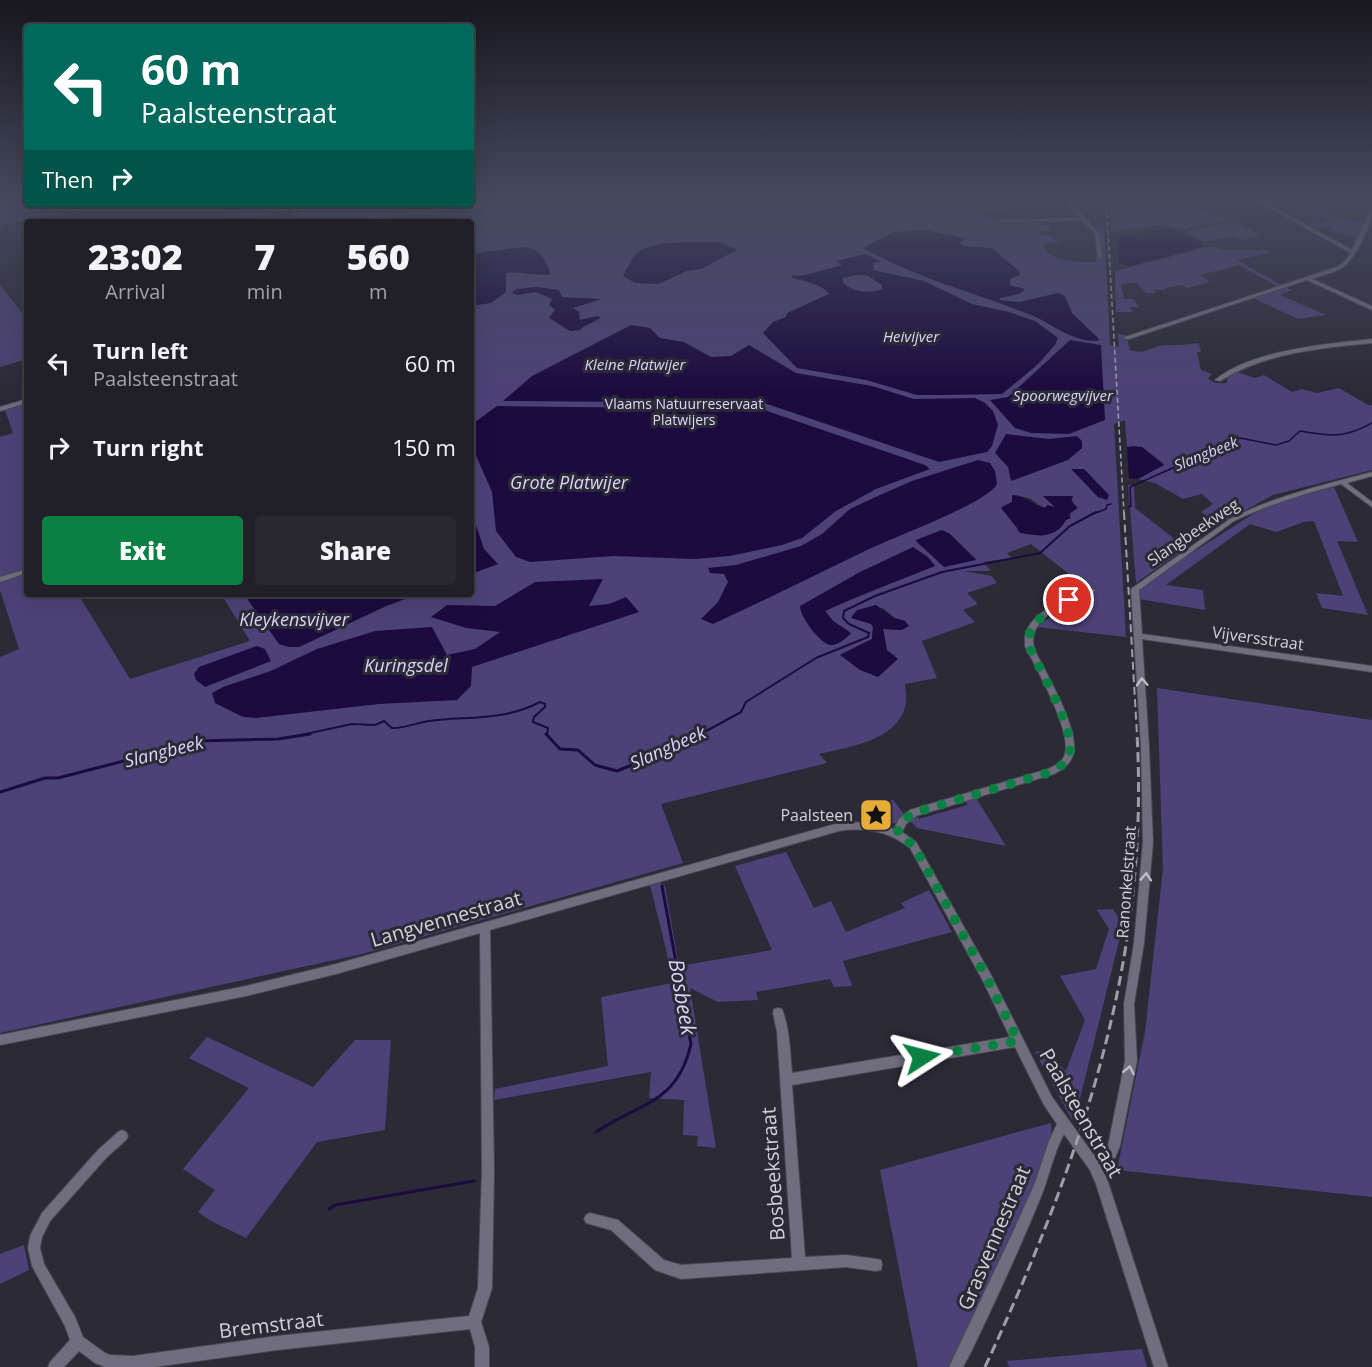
<!DOCTYPE html>
<html lang="en">
<head>
<meta charset="utf-8">
<style>
	:root { --surface:#212029; --page:#292831; --text:#f1f3f6; --muted:#a2a3a8; --line:#3e3e46; --accent:#0b8043 }
	body { margin:0; font-family:"Open Sans",sans-serif; background:var(--page); color:var(--text); height:100vh; display:flex; flex-direction:column; font-size:22px; white-space:nowrap }
	* { box-sizing:border-box; margin:0 }
	p { font-size:20px; color:var(--muted) }
	.icon { flex:none; width:33px; height:33px; fill:none; stroke:currentColor; stroke-width:2; stroke-linecap:round; stroke-linejoin:round }
	.map { position:relative; flex:1; overflow:hidden }
	.side { position:absolute; left:24px; top:219px; width:450px; height:378px; display:flex; flex-direction:column; background:var(--surface); border-radius:6px; box-shadow:0 6px 24px #0002,0 0 0 2px var(--line) }
	.side>* { flex:none }
	.top-card { position:absolute; left:24px; top:24px; width:450px; height:183px; border-radius:6px; box-shadow:0 6px 24px #0002,0 0 0 2px var(--line); background:#00695c; color:#fff; overflow:hidden }
	.pin { position:absolute; display:grid; place-items:center; width:51px; height:51px; color:#fff; margin:-26px; border:3px solid #fff; border-radius:50%; box-shadow:0 2px 6px #0007 }
	.me { position:absolute; width:66px; margin:-33px; rotate:81deg; stroke-linejoin:round; filter:drop-shadow(0 0 4px #0008) }
	.turn { display:flex; align-items:center; gap:21px; height:126px; padding:0 18px; font-size:27px }
	.turn .icon { width:78px; height:78px; stroke-width:2.5 }
	.turn b { display:block; font-size:42px; line-height:51px }
	.then { display:flex; align-items:center; height:57px; padding:0 18px; background:#0003; gap:12px; font-size:22px }
	.eta { display:flex; justify-content:space-evenly; align-items:center; height:102px; text-align:center }
	.eta b { font-size:36px; font-weight:800; line-height:42px }
	.action { display:flex; gap:12px; margin-top:auto; padding:12px 18px }
	.action a { flex:1; height:69px; border-radius:6px; background:var(--accent); color:#fff; font-size:24px; font-weight:800; line-height:69px; text-align:center }
	.action a+a { background:var(--page); color:var(--text) }
	ul { padding:0; list-style:none }
	li { display:flex; align-items:center; gap:18px; height:84px; padding:0 18px }
	li div { flex:1 }
	li b { display:block; font-size:22px }
	li em { font-style:normal }
	.map>svg:first-child { display:block }
	.green { fill:#4d4277; fill-rule:evenodd }
	.water { fill:#1c0b3f; fill-rule:evenodd }
	.lines { fill:none; stroke-linecap:round; stroke-linejoin:round }
	.stream-far2 { stroke:#1c0b3f; stroke-width:1.5 }
	.stream-far1 { stroke:#1c0b3f; stroke-width:2 }
	.stream { stroke:#1c0b3f; stroke-width:3 }
	.street-casing { stroke:#494752; stroke-width:2 }
	.street { fill:#706e7e; fill-rule:evenodd }
	.rail-far2 { stroke:#9f9ea8; stroke-width:1.5; stroke-dasharray:5 3; stroke-linecap:butt }
	.rail-far1 { stroke:#9f9ea8; stroke-width:2; stroke-dasharray:8 4.5; stroke-linecap:butt }
	.rail { stroke:#9f9ea8; stroke-width:3; stroke-dasharray:10 5; stroke-linecap:butt }
	.oneway { stroke:#bebdc7 }
	.route { stroke:#0b8043; stroke-width:10; stroke-dasharray:0 18 }
	.labels { text-anchor:middle; stroke-width:6; stroke-linejoin:round; paint-order:stroke }
	.far-park-label { font-size:14px; fill:#ddd9fc; stroke:#2c2a37 }
	.far-water-label { font-size:15px; font-style:italic; fill:#dad5f9; stroke:#2c2a37 }
	.street-label { font-size:16px; fill:#d2d1d9; stroke:#2c2a37 }
	.poi-label { font-size:16px; fill:#d2d1d9; stroke:#2c2a37; text-anchor:end }
	.water-label { font-size:18px; font-style:italic; fill:#dad5f9; stroke:#2c2a37 }
	.near-street-label { font-size:20px; fill:#d2d1d9; stroke:#2c2a37 }
	.near-water-label { font-size:21px; font-style:italic; fill:#dad5f9; stroke:#2c2a37 }
</style>
</head>
<body>
<div class="map">
<svg width="1372" height="1367" viewBox="0 0 1372 1367">
	<rect width="100%" height="100%" fill="#2c2a37"/>
	<path class="green" d="M6,198H27V204H90L92,207L0,226V199Z
		M471,198H549L531,202L569,198H1021L1022,200L1004,201L1008,205L1021,204L1024,208L978,212L989,220L1042,221L1052,231H1039L1041,236H1052L1059,243H1047L1043,247C1053,263 1079,262 1096,262V258H1102L1099,233L1092,227H1104L1110,345L1119,347L1118,334L1126,335L1130,350C1145,356 1154,344 1169,345C1179,346 1188,344 1199,343L1201,352H1197L1201,370L1212,374L1208,379L1216,383H1227V377L1237,372L1255,378L1264,375L1292,392L1302,389L1317,393L1339,388L1368,405H1372V470L1273,495L1219,525L1201,512L1213,504L1202,494L1183,499L1155,483L1138,479L1164,464L1142,447H1127L1125,420L1114,424L1126,637L1037,627L1068,604L1092,592L1031,544L1007,553L1012,558L983,562L991,571H963L992,576L997,583L967,593L978,604L963,610L975,622L922,641L937,678L905,684C905,689 907,697 906,702C901,740 849,747 819,754L827,763L661,804L683,863L362,954L0,1033V657L19,649L0,590V582L27,572V594H78L130,679L250,641L221,594H244L279,644L289,647H299L386,606L418,594H471V574L491,566L471,529V222H333L396,214L309,222L300,206L295,208L303,222H299L290,208L235,222H200L275,204H471ZM1017,495C1021,497 1027,497 1031,499C1038,503 1039,507 1048,508L1047,505L1056,508L1043,496L1072,499L1074,505L1068,519L1043,536L1021,533L1018,532L1017,526L1001,507L1012,502ZM942,530L950,534L976,559L944,566L917,542L916,540ZM935,566C897,581 861,595 825,611L833,621L851,633L800,608ZM883,608L895,618L905,621L902,630L883,629L887,651L896,656L841,654L872,639L873,627L871,624L852,617L854,613ZM308,653L215,703L223,687L271,671Z
		M1110,198H1204L1211,203L1193,208C1206,214 1217,214 1230,220L1181,229L1162,224L1111,232Z
		M1294,198H1333L1366,206L1364,210L1329,203L1323,214L1363,223L1357,238L1337,233L1331,226L1317,228L1309,224L1327,221L1322,215L1297,217L1292,214L1314,211C1298,200 1284,214 1268,205L1299,201Z
		M1233,221L1261,235L1243,240L1233,236L1210,241H1202L1186,232Z
		M1212,246L1222,250H1266L1271,253L1237,260L1283,286L1278,287L1239,265L1200,275L1210,282L1188,288L1182,285L1164,288L1166,290H1154L1156,293H1146L1137,283L1121,284L1124,299H1133L1139,307H1130L1133,312H1116L1115,271Z
		M0,285L27,319V359L0,367Z
		M1286,288L1292,290L1280,295L1326,315L1298,319L1253,298Z
		M27,403V569L0,578V437L13,433L5,410Z
		M1128,485H1134L1135,508L1186,548L1136,583Z
		M1334,487L1358,542L1337,541L1368,615L1322,608L1316,593L1343,596L1314,521L1304,522L1276,532L1250,524L1166,585L1203,590L1205,610L1139,599L1140,590L1154,577L1253,514L1280,501Z
		M1157,688L1372,720V1197L1117,1170L1145,1032L1163,868Z
		M976,798L1006,846L917,828L909,820L916,815L919,819L968,805L965,801Z
		M893,800L904,814L897,824L872,819L870,806Z
		M786,852L814,908L831,901L846,932L905,908L901,903L929,890L952,932L843,961L852,986L834,987L830,979L756,992L758,1000L718,1002L690,988L716,1148L697,1146L698,1136L683,1135L684,1100L649,1098L651,1072L494,1100L495,1089L608,1066L601,997L672,983L666,949L650,885L659,882L665,886L679,966L772,950L735,866Z
		M1113,909L1123,925L1076,1115L1072,1120L1035,1052L1045,1050L1066,1071L1085,1020L1060,976L1096,969L1109,929L1097,910Z
		M207,1037L313,1087L355,1040H391L385,1130L317,1142L246,1238L211,1221L198,1212L215,1190L183,1169L249,1088L189,1058Z
		M1051,1123C1055,1149 1030,1194 1019,1218C997,1268 975,1318 950,1367H918L880,1170Z
		M24,1245L29,1270L0,1284V1254Z
		M1142,1349L1147,1367H1009L1007,1361Z"/>
	<path class="water" d="M1168,228L1200,241L1204,246L1131,266L1119,263L1118,238Z
		M925,230L963,238L965,239L960,243L963,246L992,248L1019,271L1020,275L1010,279V285L1025,289C1019,297 1008,295 999,299L1000,300L1019,302L1058,293L1065,296L1072,313L1099,339L1098,341C1070,342 1051,322 1026,313C972,292 914,277 863,248L894,232Z
		M720,242L737,250L701,269L687,271L658,284L635,283L623,276C627,269 630,261 635,255C652,238 697,243 720,242Z
		M523,247C541,249 544,258 551,274C536,277 522,271 506,273V292L491,303L471,306V254Z
		M865,254L882,262H874L873,270L924,281L972,304L1009,312L1035,321L1058,338L1055,345L1037,365L1002,394L943,395H917L866,380L797,368L763,333L773,322L786,317L787,313L829,294C820,282 803,283 790,276L805,275L842,265L836,261ZM857,275L868,276L882,285V289C870,294 853,292 843,283V278Z
		M537,287L559,290L562,297L602,299L573,308L579,312L580,320L597,316L601,318L583,327L580,330L570,331L549,318L555,310L549,305L552,299L536,292L518,295L512,293L516,289Z
		M631,325L650,328L660,338L684,342L711,357L731,356L749,345L796,373L872,386L914,399L975,398L985,403L993,411L998,425L992,446L987,452L939,462L764,403L503,401L532,376Z
		M1070,340L1101,345L1105,420L1069,434L1031,433L1015,428L990,400L1008,397Z
		M497,406L761,409L925,465L930,469L876,489L836,511L802,538L782,545L730,556L695,559L613,556L530,562L516,557L496,531L492,492L471,444V425Z
		M1006,434L1049,439L1077,436L1082,441V448L1068,460L1011,481L1008,467L995,453Z
		M1134,446L1142,447L1164,465L1138,479L1129,478L1127,447Z
		M978,460L990,463L995,471L997,484C988,503 891,538 867,550C816,575 765,600 713,624L701,619L718,602L728,582L724,574L710,573L708,568L736,565L801,546L822,534L850,509L871,499L912,481Z
		M1071,469H1084L1109,495L1107,500L1098,497Z
		M1012,495C1027,496 1033,505 1045,508L1047,505L1055,507L1043,496H1073L1071,501L1078,508L1069,514L1071,518L1066,520C1056,539 1039,536 1021,533L1001,508L1012,502Z
		M471,510L484,549L498,564L471,574Z
		M942,530L950,534L976,560L944,567L917,542L916,540Z
		M913,547L928,557L935,566C898,581 861,594 825,611L833,621L851,633C846,639 835,648 827,644C817,639 800,616 800,606L860,572Z
		M603,579L589,606L609,604L626,597L639,612L472,667L471,686L457,700L379,704L256,718L243,717L215,703L212,693L223,687L271,671L317,649L375,631L432,627L447,655L475,649L500,632L466,628L431,617L447,605L495,606L535,582Z
		M244,594H418L386,606L299,647H289L279,644Z
		M876,605L894,618L905,621L909,626L902,630L883,629L887,650L898,659L878,677L860,670L840,655L872,639L873,627L871,624L851,618L857,610Z
		M257,646L265,649L271,661L205,687L196,680L194,674L199,667Z"/>
	<g class="lines">
		<path class="stream-far2" d="M1129,507L1131,506L1130,487L1240,438L1276,445L1289,441L1300,431C1330,436 1344,439 1372,423
			M1093,514L1106,509L1107,505L1111,504"/>
		<path class="stream-far1" d="M301,735L352,724L375,725L384,721L392,728C407,728 415,723 429,721C468,716 504,721 540,702L545,704V707L534,717L533,722L548,728L547,735
			M699,735L741,712L746,702L816,658L868,637L869,633L849,624L843,618L844,611L875,596L942,572L1040,553L1070,526L1096,512"/>
		<path class="stream" d="M546,734L560,749L578,750L595,765L617,771L691,741L701,734
			M0,792L45,778H58L174,748L181,749L196,741L278,739L310,734
			M596,1132C641,1102 677,1104 691,1044L662,886
			M329,1209L335,1205L474,1181"/>
		<defs>
			<path id="street" d="M543,198H560L339,222H324L326,221Z
				M1062,198H1067L1099,234L1102,258L1098,257L1095,234L1082,220L1003,222L1001,221L1003,220L1080,218Z
				M1251,198H1257L1352,250L1370,210L1372,209C1372,224 1356,258 1343,267C1335,273 1322,275 1312,279L1372,306V310L1307,280L1129,339H1125V337L1337,267L1343,263L1351,253Z
				M295,204H299L308,222H304Z
				M1372,339V343C1320,348 1265,353 1220,381L1215,380C1251,350 1326,344 1372,339Z
				M27,399V403L0,411V407Z
				M1372,472V476L1347,483L1372,502V507L1341,484C1304,494 1269,504 1234,521L1139,590L1142,634L1372,666V672L1142,639L1149,747L1153,842L1144,943L1134,1004L1137,1061L1120,1146L1114,1160L1102,1168L1108,1182L1168,1367H1154L1096,1184L1090,1170L1064,1134C1053,1154 1049,1178 1040,1199C1019,1250 996,1300 972,1350L963,1367H949L1013,1232L1035,1183L1049,1141L1057,1124L1044,1105L1015,1047L792,1085L805,1257L846,1255L876,1259L881,1260L882,1265L881,1270L876,1271L846,1267L681,1279L655,1270L611,1230L586,1223L584,1219L586,1215L590,1213L618,1220L664,1260L681,1265L792,1258L777,1032L773,1013L774,1009L778,1008L782,1009C790,1030 790,1052 792,1073L1010,1037L983,981L910,848C888,831 866,827 839,831L490,930L494,1171L492,1288L481,1322L489,1347V1367H475V1347L470,1329L277,1350L154,1367H105L95,1363L79,1351L64,1367H48L50,1362L70,1340L65,1326L32,1266L28,1248L30,1236L42,1213L98,1150L118,1132L122,1130L126,1132L128,1136L126,1140L106,1158L50,1221L42,1237L40,1248L44,1264L75,1317L83,1337L105,1353L110,1355L133,1356L277,1336L469,1316L478,1288L482,1171L480,933L336,974L246,996L0,1045V1035L246,986L336,964L839,823L869,822L894,829L899,819L910,810L1048,769C1054,766 1063,762 1065,754C1072,731 1036,668 1025,646C1025,643 1025,639 1025,636C1030,611 1070,596 1091,589H1094L1095,591L1094,593C1075,600 1040,612 1034,634C1030,646 1039,658 1044,668C1054,687 1080,735 1073,755C1070,765 1062,770 1054,774L916,816L906,824L902,832L916,842L991,975L1052,1097L1096,1158L1106,1152L1108,1146L1125,1061L1124,1004L1134,943L1143,842L1141,747L1131,589L1230,519C1275,496 1323,485 1372,472Z
				M27,569V573L0,582V577Z"/>
		</defs>
		<use href="#street" class="street-casing"/>
		<use href="#street" class="street"/>
		<path class="rail-far2" d="M1106,198L1124,514"/>
		<path class="rail-far1" d="M1124,512L1137,735"/>
		<path class="rail" d="M985,1367C1080,1162 1150,963 1137,734"/>
	</g>
	<defs><path id="oneway-chevron" d="M-2-3.5L2.5 0L-2 3.5" fill="none" stroke-width="1.6" stroke-linecap="round" stroke-linejoin="round" transform="scale(1.5)"/></defs>
	<g class="oneway">
		<use href="#oneway-chevron" transform="translate(1142 682) rotate(-93)"/>
		<use href="#oneway-chevron" transform="translate(1146 877) rotate(-86)"/>
		<use href="#oneway-chevron" transform="translate(1129 1070) rotate(-79)"/>
	</g>
	<linearGradient id="sky" x2="0" y2="1"><stop stop-color="#18171e"/><stop offset="0.51" stop-color="#454a5e"/><stop offset="1" stop-color="#454a5e" stop-opacity="0"/></linearGradient>
	<rect width="1372" height="390" fill="url(#sky)"/>
	<g class="lines">
		<path class="route" d="M922,1057L1018,1041L987,978L920,857L913,845L897,833L902,822L913,813L1051,772C1060,767 1068,762 1070,752C1075,730 1039,668 1029,646C1025,622 1051,611 1069,600"/>
	</g>
	<defs>
		<symbol id="sight-square" viewBox="-11 -11 22 22"><rect x="-9" y="-9" width="18" height="18" rx="4" fill="#e6ad36" stroke="#2c2a37"/><path d="M0-6L1.8-2.2L6-1.7L2.9 1.2L3.7 5.4L0 3.3L-3.7 5.4L-2.9 1.2L-6-1.7L-1.8-2.2Z" fill="#111"/></symbol>
	</defs>
	<g fill-rule="evenodd">
		<use href="#sight-square" x="857" y="796" width="38" height="38"/>
	</g>
	<g class="labels">
		<g class="far-park-label">
			<text x="684" y="409">Vlaams Natuurreservaat<tspan x="684" dy="16">Platwijers</tspan></text>
		</g>
		<g class="far-water-label">
			<text x="911" y="342">Heivijver</text>
			<text x="635" y="370">Kleine Platwijer</text>
			<text x="1063" y="401">Spoorwegvijver</text>
			<text transform="translate(1206 454) rotate(-22)" y="5">Slangbeek</text>
		</g>
		<g class="street-label">
			<text transform="translate(1193 532) rotate(-34)" y="6">Slangbeekweg</text>
			<text transform="translate(1258 638) rotate(8)" y="6">Vijversstraat</text>
			<text transform="translate(1126 882) rotate(-86)" y="6">Ranonkelstraat</text>
		</g>
		<g class="poi-label">
			<text x="853" y="821">Paalsteen</text>
		</g>
		<g class="water-label">
			<text x="569" y="489">Grote Platwijer</text>
			<text x="294" y="626">Kleykensvijver</text>
			<text x="406" y="672">Kuringsdel</text>
			<text transform="translate(668 748) rotate(-24)" y="6">Slangbeek</text>
			<text transform="translate(164 752) rotate(-14)" y="6">Slangbeek</text>
		</g>
		<g class="near-street-label">
			<text transform="translate(446 919) rotate(-16)" y="7">Langvennestraat</text>
			<text transform="translate(1081 1113) rotate(60)" y="7">Paalsteenstraat</text>
			<text transform="translate(773 1174) rotate(-94)" y="7">Bosbeekstraat</text>
			<text transform="translate(994 1238) rotate(-67)" y="7">Grasvennestraat</text>
			<text transform="translate(271 1325) rotate(-7)" y="7">Bremstraat</text>
		</g>
		<g class="near-water-label">
			<text transform="translate(682 997) rotate(80)" y="7">Bosbeek</text>
		</g>
	</g>
</svg>
<div class="pin" style="left:1069px;top:600px;background:#d93025"><svg class="icon" aria-label="arrive" viewBox="0 0 24 24"><path d="M6 21V4h12l-3 4 3 4H6"/></svg></div>
<svg class="me" style="left:922px;top:1057px" viewBox="-20 -20 40 40"><path d="M0-17L14 15 0 8-14 15z" fill="#0b8043" stroke="#fff" stroke-width="4"/></svg>
<div class="top-card">
<div class="turn"><svg class="icon" aria-label="left" viewBox="0 0 24 24"><path d="M17 20v-9H6M10 6l-5 5 5 5"/></svg><div><b>60 m</b>Paalsteenstraat</div></div>
<div class="then">Then<svg class="icon" aria-label="right" viewBox="0 0 24 24"><path d="M7 20v-9h11M14 6l5 5-5 5"/></svg></div>
</div>
<section class="side">
<div class="eta">
<div><b>23:02</b><p>Arrival</p></div>
<div><b>7</b><p>min</p></div>
<div><b>560</b><p>m</p></div>
</div>
<ul>
<li><svg class="icon" aria-label="left" viewBox="0 0 24 24"><path d="M17 20v-9H6M10 6l-5 5 5 5"/></svg><div><b>Turn left</b><p>Paalsteenstraat</p></div><em>60 m</em></li>
<li><svg class="icon" aria-label="right" viewBox="0 0 24 24"><path d="M7 20v-9h11M14 6l5 5-5 5"/></svg><div><b>Turn right</b></div><em>150 m</em></li>
</ul>
<div class="action"><a>Exit</a><a>Share</a></div>
</section>
</div>
</body>
</html>
